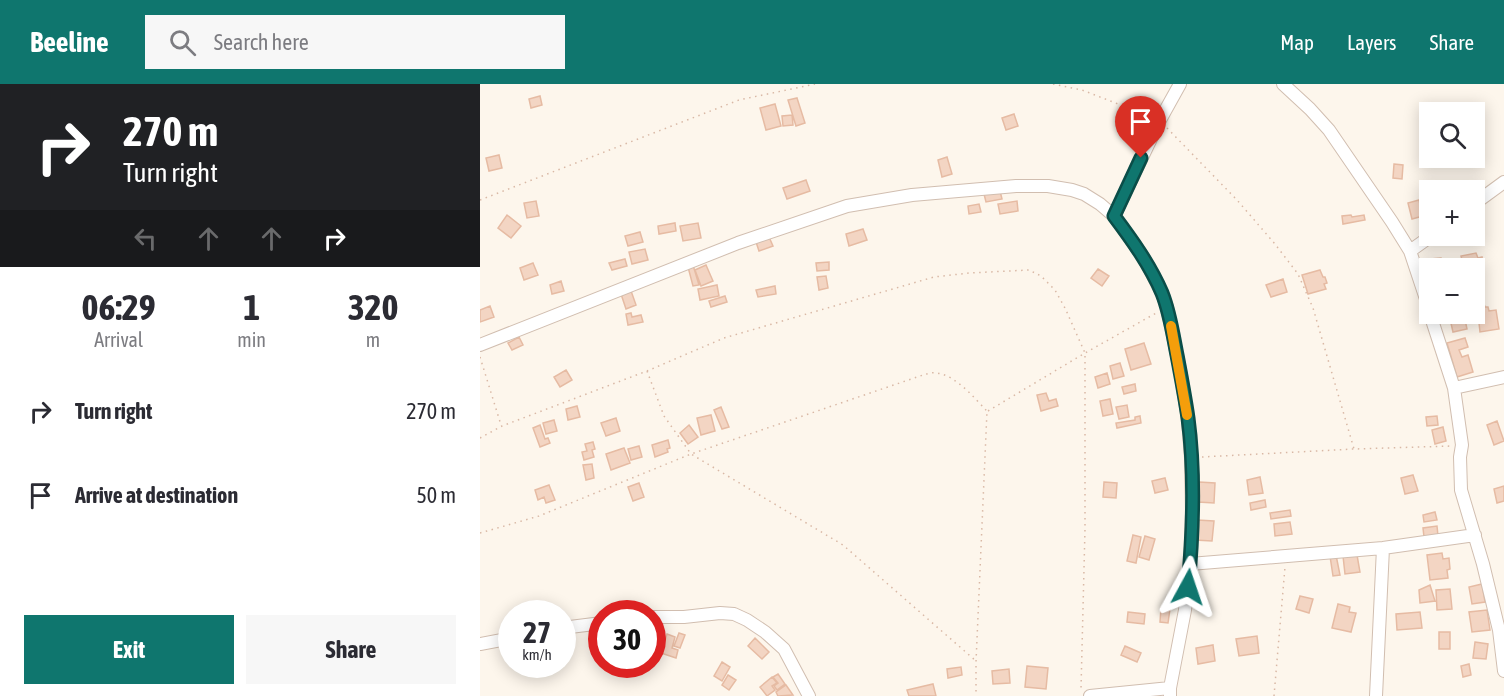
<!DOCTYPE html>
<html lang="en">
<head>
<meta charset="utf-8">
<style>
	:root { --surface:#fff; --page:#f7f7f7; --text:#2b2b33; --muted:#7c7c81; --accent:#0f766e }
	body { margin:0; font-family:"Asap Condensed",sans-serif; background:var(--page); color:var(--text); height:100vh; display:flex; flex-direction:column; font-size:22px; white-space:nowrap }
	* { box-sizing:border-box; margin:0 }
	p { font-size:20px; color:var(--muted) }
	.icon { flex:none; width:33px; height:33px; fill:none; stroke:currentColor; stroke-width:2; stroke-linecap:round; stroke-linejoin:round }
	.map { position:relative; flex:1; overflow:hidden }
	.drawer { display:flex; flex-direction:column; background:var(--surface); width:480px }
	.drawer>* { flex:none }
	.hud { background:#202124; color:#fff; overflow:hidden }
	.tools { position:absolute; left:939px; top:18px; display:grid; gap:12px }
	.tools a { display:grid; place-items:center; width:66px; height:66px; border-radius:0px; background:var(--surface); box-shadow:0 3px 15px #0003; font-size:30px }
	.speed { position:absolute; left:18px; top:516px; display:flex; gap:12px; font-size:30px; font-weight:700; text-align:center }
	.speed>* { display:grid; place-content:center; width:78px; height:78px; border-radius:50%; background:var(--surface); box-shadow:0 3px 15px #0003; line-height:1 }
	.speed small { font-size:15px; font-weight:400 }
	.speed .limit { border:9px solid #d22; background:#fff; color:#111 }
	.pin { position:absolute; display:grid; place-items:center; width:51px; height:51px; color:#fff; margin:-62px -26px; border-radius:50% 50% 50% 0; rotate:-45deg; box-shadow:0 0 6px #0007 }
	.pin .icon { rotate:45deg }
	.me { position:absolute; width:66px; margin:-33px; rotate:5deg; stroke-linejoin:round; filter:drop-shadow(0 0 4px #0008) }
	.turn { display:flex; align-items:center; gap:21px; height:126px; padding:0 24px; font-size:27px }
	.turn .icon { width:78px; height:78px; stroke-width:2.5 }
	.turn b { display:block; font-size:42px; line-height:51px }
	.lanes { display:flex; align-items:center; height:57px; padding:0 24px; background:#0003; justify-content:center; gap:30px; direction:ltr }
	.lanes .off { opacity:.35 }
	.eta { display:flex; justify-content:space-evenly; align-items:center; height:102px; text-align:center }
	.eta b { font-size:36px; font-weight:700; line-height:42px }
	.cta { display:flex; gap:12px; margin-top:auto; padding:12px 24px }
	.cta a { flex:1; height:69px; border-radius:0px; background:var(--accent); color:#fff; font-size:24px; font-weight:700; line-height:69px; text-align:center }
	.cta a+a { background:var(--page); color:var(--text) }
	ul { padding:0; list-style:none }
	li { display:flex; align-items:center; gap:18px; height:84px; padding:0 24px }
	li div { flex:1 }
	li b { display:block; font-size:22px }
	li em { font-style:normal }
	header { display:flex; align-items:center; gap:36px; box-sizing:border-box; height:84px; padding:0 30px; background:var(--accent); color:#fff }
	header strong { font-size:28px }
	nav { display:flex; gap:33px; margin-inline-start:auto; font-size:21px }
	.search { width:420px; height:54px; background:var(--page); display:flex; align-items:center; gap:15px; box-sizing:border-box; padding:0 21px; border-radius:0px; color:var(--muted); font-size:22px }
	main { display:flex; flex:1; min-height:0 }
	.map>svg:first-child { display:block }
	.building { fill:#f3d5c3; stroke:#e6bba3; stroke-width:1.5 }
	.lines { fill:none; stroke-linecap:round; stroke-linejoin:round }
	.minor-casing { stroke:#d1beb0; stroke-width:14 }
	.path { stroke:#d9b8a5; stroke-width:1.5; stroke-dasharray:1.5 4.5; stroke-linecap:butt }
	.minor { stroke:#fff; stroke-width:12 }
	.route-casing { stroke:#0a4d48; stroke-width:15 }
	.route { stroke:#0f766e; stroke-width:10 }
	.slow { stroke:#f59e0b; stroke-width:10 }
</style>
</head>
<body>
<header>
<strong>Beeline</strong>
<div class="search"><svg class="icon" aria-label="search" viewBox="0 0 24 24"><circle cx="10" cy="10" r="6"/><path d="M15 15l6 6"/></svg>Search here</div>
<nav><a>Map</a><a>Layers</a><a>Share</a></nav>
</header>
<main>
<section class="drawer">
<div class="hud">
<div class="turn"><svg class="icon" aria-label="right" viewBox="0 0 24 24"><path d="M7 20v-9h11M14 6l5 5-5 5"/></svg><div><b>270 m</b>Turn right</div></div>
<div class="lanes"><svg class="icon off" aria-label="left" viewBox="0 0 24 24"><path d="M17 20v-9H6M10 6l-5 5 5 5"/></svg><svg class="icon off" aria-label="ahead" viewBox="0 0 24 24"><path d="M12 20V5M6 11l6-6 6 6"/></svg><svg class="icon off" aria-label="ahead" viewBox="0 0 24 24"><path d="M12 20V5M6 11l6-6 6 6"/></svg><svg class="icon" aria-label="right" viewBox="0 0 24 24"><path d="M7 20v-9h11M14 6l5 5-5 5"/></svg></div>
</div>
<div class="eta">
<div><b>06:29</b><p>Arrival</p></div>
<div><b>1</b><p>min</p></div>
<div><b>320</b><p>m</p></div>
</div>
<ul>
<li><svg class="icon" aria-label="right" viewBox="0 0 24 24"><path d="M7 20v-9h11M14 6l5 5-5 5"/></svg><div><b>Turn right</b></div><em>270 m</em></li>
<li><svg class="icon" aria-label="arrive" viewBox="0 0 24 24"><path d="M6 21V4h12l-3 4 3 4H6"/></svg><div><b>Arrive at destination</b></div><em>50 m</em></li>
</ul>
<div class="cta"><a>Exit</a><a>Share</a></div>
</section>
<div class="map">
<svg width="1024" height="612" viewBox="0 0 1024 612">
	<rect width="100%" height="100%" fill="#fdf6ec"/>
	<path class="building" d="M60,12L62,21L51,24L49,15Z
		M317,14L325,39L316,42L308,16Z
		M295,20L301,42L286,46L280,24Z
		M534,30L538,42L526,46L522,34Z
		M312,31L313,41L303,42L302,32Z
		M19,71L22,84L9,87L6,74Z
		M467,73L472,90L462,93L458,76Z
		M914,80L923,81L922,95L913,94Z
		M326,96L330,107L307,115L303,104Z
		M520,107L522,115L506,118L504,110Z
		M939,116L943,132L932,135L928,119Z
		M56,117L59,132L47,134L44,119Z
		M537,117L538,127L520,130L518,120Z
		M499,120L501,128L489,130L488,122Z
		M27,131L41,142L31,154L18,144Z
		M871,131L872,133L884,131L885,136L863,140L862,132Z
		M195,139L196,147L179,150L178,142Z
		M218,139L221,154L203,157L200,142Z
		M383,145L387,156L369,162L366,150Z
		M160,148L163,158L148,162L145,152Z
		M289,153L293,162L279,167L276,158Z
		M165,165L168,176L152,180L149,168Z
		M996,169L998,174L1002,173L1004,183L998,184L999,190L994,191V184H984L981,172Z
		M961,174L962,184H952L950,175Z
		M145,175L147,182L132,186L129,179Z
		M349,178V186L337,187L336,179Z
		M53,179L58,191L44,196L40,184Z
		M213,181L219,201L213,202L208,183Z
		M226,181L233,197L221,202L215,186Z
		M618,185L629,192L622,202L611,194Z
		M840,186L843,193H845L847,199L844,200L846,205L828,210L822,191Z
		M346,192L348,204L339,206L337,193Z
		M803,195L807,208L791,213L786,201Z
		M81,197L84,207L72,210L70,201Z
		M237,201L239,212L220,216L218,205Z
		M295,202L296,210L278,213L276,206Z
		M150,204L156,221L146,225L140,207Z
		M245,212L247,218L231,223L229,217Z
		M1003,217L1005,223H1008L1009,227L1016,226L1019,245L1000,248L999,239L1002,238L1000,231L995,232L994,218Z
		M10,222L14,233L0,238V226Z
		M151,229L152,233L161,231L163,238L148,241L146,230Z
		M984,231L987,245L973,248L970,235Z
		M39,253L43,261L32,266L28,259Z
		M985,254L988,263L979,266L982,273L988,271L993,288L977,293L967,259Z
		M664,259L671,280L651,286L645,265Z
		M640,279L644,292L633,295L630,282Z
		M86,286L92,296L80,303L74,293Z
		M627,289L630,300L618,304L615,293Z
		M655,300L656,307L644,310L642,303Z
		M566,309L569,317L576,315L578,322L561,327L557,311Z
		M630,315L633,330L623,332L620,317Z
		M647,321L649,333L639,335L636,323Z
		M97,322L100,333L88,336L86,325Z
		M241,323L249,343L242,345L234,326Z
		M231,331L235,347L221,351L217,334Z
		M660,332L661,339L637,344L636,339L655,336V333Z
		M957,332L958,341L947,342L946,333Z
		M136,334L140,347L126,352L121,339Z
		M74,336L77,347L66,350L63,339Z
		M1017,337L1024,357L1014,361L1007,341Z
		M60,341L65,355L68,354L70,359L60,363L53,344Z
		M209,341L218,353L208,360L200,349Z
		M963,343L966,357L955,360L952,346Z
		M188,356L190,364L187,365L188,368L175,373L172,361Z
		M113,358L115,365L112,366L114,373L104,376L102,368L107,367L105,360Z
		M159,362L162,373L151,376L148,365Z
		M144,364L150,379L131,386L126,370Z
		M112,380L114,394L106,396L103,381Z
		M933,391L938,407L925,410L921,394Z
		M780,393L783,409L769,411L767,396Z
		M685,394L688,406L675,409L672,397Z
		M624,398L637,399L636,414L623,413Z
		M719,398L735,399L734,419L718,418Z
		M159,399L164,413L153,417L148,403Z
		M69,401L75,416L66,419L64,413L58,416L55,406Z
		M1024,402V417L1017,419L1014,405Z
		M785,416L786,423L771,426L770,419Z
		M810,426L811,432L791,435L790,429Z
		M955,428L957,436L944,438L943,431Z
		M717,436L734,437L732,457L715,456Z
		M810,438L812,450L795,452L794,440Z
		M957,442L958,452L944,453L943,444Z
		M653,451L661,453L656,479L647,477Z
		M665,452L675,455L669,476L659,473Z
		M962,469L963,475L969,474L970,485L967,486L968,494L950,496L947,471Z
		M856,471L860,491L853,492L850,472Z
		M877,471L880,488L865,490L863,472Z
		M1002,500L1005,518L992,520L989,503Z
		M950,501L955,517L940,519L939,506Z
		M970,505L972,525L957,526L956,506Z
		M820,512L833,515L829,529L816,525Z
		M858,520L870,523L869,528L876,529L871,548L852,544Z
		M681,524L690,525L688,539L680,538Z
		M1007,526L1010,546L992,548L989,528Z
		M648,528L665,530L664,540L647,538Z
		M940,528L942,544L917,546L916,530Z
		M959,548H970V565H959Z
		M199,549L205,551L200,564L194,562Z
		M187,550L195,553L192,564L198,566L196,574L181,569Z
		M777,552L779,569L759,572L756,555Z
		M275,554L289,568L282,575L268,562Z
		M995,558L1008,560L1006,575L993,574Z
		M733,561L735,577L718,580L716,564Z
		M645,562L661,569L657,578L641,571Z
		M242,578L250,583L242,597L234,592Z
		M989,580L991,591L983,593L981,582Z
		M547,582L568,584L566,605L545,603Z
		M481,583L482,591L468,594L467,585Z
		M529,585L530,599L513,600L512,587Z
		M298,590L305,600L297,606L294,602L298,599L293,593Z
		M248,591L256,596L249,606L242,601Z
		M292,593L297,599L292,602L295,606L287,612L280,603Z
		M453,600L456,612H429L427,606Z
		M306,601L313,611L298,612L296,608Z"/>
	<g class="lines">
		<defs>
			<path id="minor" d="M803,0L830,25L849,46L912,138L930,167L950,227
				M994,120L1024,98
				M634,132L680,36L700,0
				M930,167L951,152
				M950,230L974,304L982,361L980,373L981,406L1003,480L1019,546L1024,587
				M0,261L258,159L367,122L432,111L536,102H568L592,106L604,110L620,120L634,132L662,171L681,207L687,223L701,291L708,336L711,374L712,430L710,480L705,526L690,604V612
				M974,304L1024,293
				M710,480L903,464L995,451
				M172,533H204L240,529L254,530L267,536L285,548L304,565L329,612
				M82,544L122,539
				M0,560L32,554
				M610,612L690,604
				M896,612L903,464"/>
		</defs>
		<use href="#minor" class="minor-casing"/>
		<path class="path" d="M573,0L602,6L669,32
			M687,44L757,116L795,160L818,190L833,224L874,365
			M0,116L259,16L335,0
			M0,273L21,341
			M167,287L184,332L211,370L363,461L496,577
			M508,327L605,269L678,228
			M0,354L22,342L167,287L244,254L454,193L489,189L549,186L561,192L575,206L585,224L605,269V445L601,605
			M722,373L874,365L972,362
			M0,449L59,432L211,370L443,291C447,290 452,288 457,289C477,292 494,314 507,327L496,578V612
			M794,612L805,483"/>
		<use href="#minor" class="minor"/>
	</g>
	<g class="lines">
		<defs>
			<path id="route" d="M661,74L634,132C652,156 670,181 682,209C690,229 693,251 697,271C701,292 705,313 708,334C715,387 713,450 708,503"/>
		</defs>
		<use href="#route" class="route-casing"/>
		<use href="#route" class="route"/>
		<path class="slow" d="M691,242L707,331"/>
	</g>
</svg>
<div class="tools">
<a><svg class="icon" aria-label="search" viewBox="0 0 24 24"><circle cx="10" cy="10" r="6"/><path d="M15 15l6 6"/></svg></a>
<a>+</a>
<a>−</a>
</div>
<div class="speed"><div>27<small>km/h</small></div><div class="limit">30</div></div>
<div class="pin" style="left:661px;top:74px;background:#d93025"><svg class="icon" aria-label="arrive" viewBox="0 0 24 24"><path d="M6 21V4h12l-3 4 3 4H6"/></svg></div>
<svg class="me" style="left:708px;top:503px" viewBox="-20 -20 40 40"><path d="M0-17L14 15 0 8-14 15z" fill="#0f766e" stroke="#fff" stroke-width="4"/></svg>
</div>
</main>
</body>
</html>
